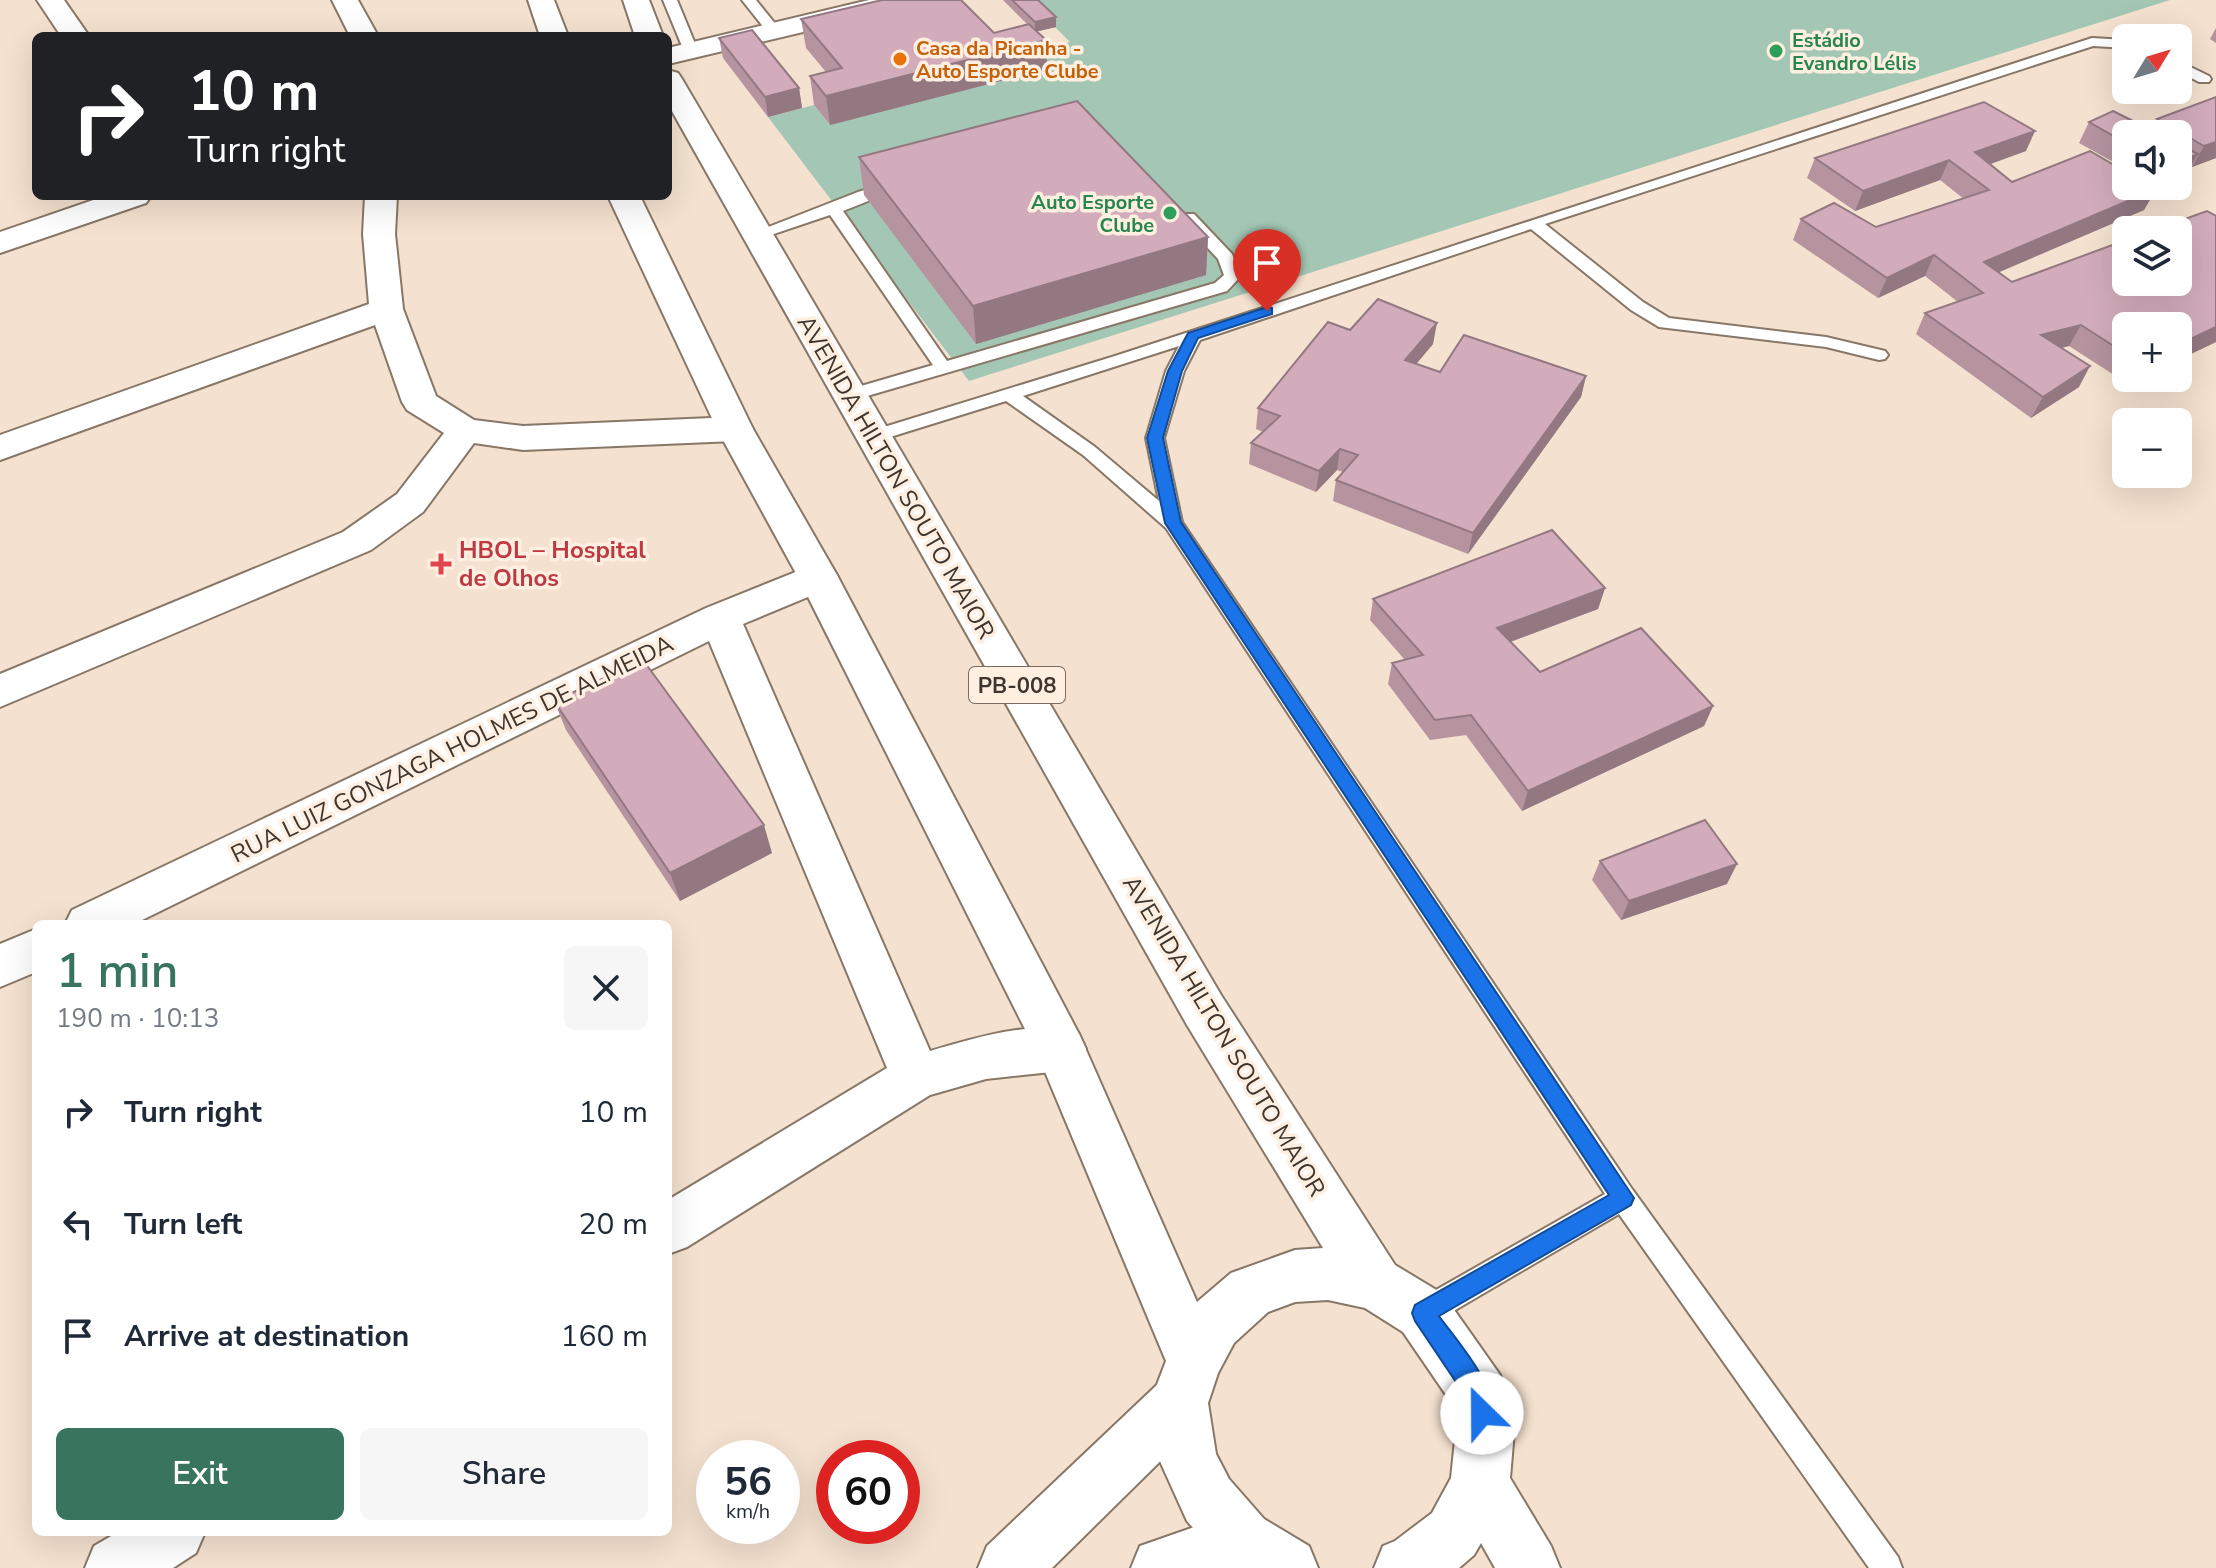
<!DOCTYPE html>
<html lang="en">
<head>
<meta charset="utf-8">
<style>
	:root { --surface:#fff; --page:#f6f6f7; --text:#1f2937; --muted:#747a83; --accent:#39745e }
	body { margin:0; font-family:"Nunito Sans",sans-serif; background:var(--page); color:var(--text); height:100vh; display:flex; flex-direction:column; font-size:30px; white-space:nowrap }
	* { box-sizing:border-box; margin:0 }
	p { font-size:26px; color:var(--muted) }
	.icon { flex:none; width:44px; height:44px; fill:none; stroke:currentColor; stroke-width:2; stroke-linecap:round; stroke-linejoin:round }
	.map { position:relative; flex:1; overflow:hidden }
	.panel { position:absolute; left:32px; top:920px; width:640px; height:616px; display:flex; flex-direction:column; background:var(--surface); border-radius:12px; box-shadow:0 8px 32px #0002 }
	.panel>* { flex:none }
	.top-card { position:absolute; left:32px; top:32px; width:640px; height:168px; border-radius:12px; box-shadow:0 8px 32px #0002; background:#202124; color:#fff; overflow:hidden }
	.needle { width:52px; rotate:52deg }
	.fabs { position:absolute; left:2112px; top:24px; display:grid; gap:16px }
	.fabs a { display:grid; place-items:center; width:80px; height:80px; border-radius:12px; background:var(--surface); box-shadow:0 8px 32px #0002; font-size:40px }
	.speed { position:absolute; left:696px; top:1440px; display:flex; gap:16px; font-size:40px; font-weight:700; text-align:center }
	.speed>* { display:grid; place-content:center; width:104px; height:104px; border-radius:50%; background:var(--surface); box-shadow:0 8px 32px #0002; line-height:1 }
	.speed small { font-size:20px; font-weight:400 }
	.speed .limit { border:12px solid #d22; background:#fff; color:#111 }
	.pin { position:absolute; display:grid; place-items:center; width:68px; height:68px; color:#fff; margin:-82px -34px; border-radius:50% 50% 50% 0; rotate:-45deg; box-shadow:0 0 8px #0007 }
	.pin .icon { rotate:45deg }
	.me { position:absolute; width:88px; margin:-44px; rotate:337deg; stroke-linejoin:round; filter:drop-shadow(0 0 6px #0008) }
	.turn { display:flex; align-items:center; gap:28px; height:168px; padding:0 24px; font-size:36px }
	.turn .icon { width:104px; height:104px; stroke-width:2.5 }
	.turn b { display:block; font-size:56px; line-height:68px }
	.round { display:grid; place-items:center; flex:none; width:84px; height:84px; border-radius:12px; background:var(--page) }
	.headline { display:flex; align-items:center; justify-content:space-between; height:136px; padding:0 24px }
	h1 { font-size:48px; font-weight:600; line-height:60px; color:var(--accent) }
	.action { display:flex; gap:16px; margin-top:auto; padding:16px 24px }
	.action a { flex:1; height:92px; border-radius:12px; background:var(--accent); color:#fff; font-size:32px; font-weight:600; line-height:92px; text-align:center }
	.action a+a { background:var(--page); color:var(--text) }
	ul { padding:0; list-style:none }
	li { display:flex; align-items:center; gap:24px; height:112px; padding:0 24px }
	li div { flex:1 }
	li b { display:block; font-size:30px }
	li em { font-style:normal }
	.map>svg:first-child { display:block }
	.green { fill:#a4c7b5 }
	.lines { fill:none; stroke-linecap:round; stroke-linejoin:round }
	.lane-casing { stroke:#887767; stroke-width:4 }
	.street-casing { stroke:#887767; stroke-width:4 }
	.secondary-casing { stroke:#887767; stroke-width:4 }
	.primary-casing { stroke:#887767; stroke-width:4 }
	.lane { fill:#fff; fill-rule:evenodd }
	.street { fill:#fff; fill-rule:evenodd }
	.secondary { fill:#fff; fill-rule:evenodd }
	.primary { fill:#fff; fill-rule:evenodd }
	.wall { fill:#b594a0 }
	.shaded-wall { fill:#937882 }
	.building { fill:#d2acba; stroke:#937882; stroke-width:2 }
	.route { fill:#1a73e8; stroke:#114b97; stroke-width:2 }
	.leisure-dot { fill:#2e9e5b; stroke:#feefe1; stroke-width:3 }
	.food-dot { fill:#e8710a; stroke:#feefe1; stroke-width:3 }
	.health-dot { fill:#e0444e; stroke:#feefe1; stroke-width:3 }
	.labels { text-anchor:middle; stroke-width:7; stroke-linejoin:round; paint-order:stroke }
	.far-leisure-label { font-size:20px; font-weight:bold; fill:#27864d; stroke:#feefe1; text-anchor:start }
	.far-food-label { font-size:20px; font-weight:bold; fill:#c56008; stroke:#feefe1; text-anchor:start }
	.shield { fill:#feefe1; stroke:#776d64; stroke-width:2 }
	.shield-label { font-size:22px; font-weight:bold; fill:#3d352e }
	.street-label { font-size:24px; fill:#3d352e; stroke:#feefe1 }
	.health-label { font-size:24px; font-weight:bold; fill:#be3a42; stroke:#feefe1; text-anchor:start }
</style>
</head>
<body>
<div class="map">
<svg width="2216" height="1568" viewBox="0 0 2216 1568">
	<rect width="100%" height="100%" fill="#f4e1cf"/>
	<path class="green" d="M1028,0H2170L969,381L768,117L814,105L830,125L1030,52L1070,42Z"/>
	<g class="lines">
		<defs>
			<path id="lane" d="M663,0H677L698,51L696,54L684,51Z
				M742,0H756L781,31L779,34H769Z
				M2092,38L2126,40V48L2093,46L1545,224L1643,302L1669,318L1826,337L1885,351L1888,355L1885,359L1879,360L1826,347L1659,327L1631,310L1531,229L1200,340L1184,371L1164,438L1182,522L1632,1189L1898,1557L1902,1568H1869L1619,1214L1433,1323L1423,1327L1413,1323L1409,1313L1413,1303L1605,1194L1166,528L1083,455L1006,401L874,442L865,436L868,432L1115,356ZM1179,346L1166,371L1146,438L1159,501L1095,447L1023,396Z
				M2178,61L2209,76L2211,79L2209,82H2199L2178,71Z
				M891,182L896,184V190L843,211L947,361L1215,283L1224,275L1218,259L1182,220V214H1194L1232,254L1241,276L1227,291L850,401L844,399L841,395L844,391L933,365L830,215L756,240L748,235L858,192Z"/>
			<path id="street" d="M37,0H64L89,36H61Z
				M332,0H358L378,36H350Z
				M105,196H151L146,203L0,253V232Z
				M365,196H397L395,234L403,309L436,396L474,420L523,426L735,417L748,421L753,429L748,437L735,441L523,450L474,443L423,512L371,550L0,707V674L343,532L397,494L444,433L407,410L402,402L375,325L0,460V435L369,304L363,234Z
				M818,563L832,567L838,577L832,587L743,624L930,1051C972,1039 1036,1018 1079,1034L1086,1049L1079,1064L1061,1071L986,1079L930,1095L687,1247L668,1254V1200L887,1068L709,641L134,924H65L72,910L706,608Z
				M36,929V972L0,987V944Z
				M118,1532H205L196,1553L173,1568H85L94,1546Z"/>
			<path id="secondary" d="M869,0H916L913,6L668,64V48Z
				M1179,1374L1199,1383L1208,1403L1199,1423L1052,1568H978L987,1546L1159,1383Z
				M1243,1510L1264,1519L1273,1540L1264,1561L1248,1568H1131L1140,1546Z"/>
			<path id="primary" d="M528,0H554L568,36H540Z
				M623,0H649L663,36H635Z
				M668,70L678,73L682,79L1221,995L1395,1265L1443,1294L1500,1375L1509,1395L1514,1431L1510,1478L1551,1546L1560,1568H1495L1481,1543L1474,1555L1459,1568H1374L1383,1546L1395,1541L1432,1513L1451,1478L1456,1431L1453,1405L1403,1332L1365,1308L1328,1300L1295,1302L1268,1312L1234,1343L1218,1373L1208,1403L1216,1454L1229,1479L1264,1519L1309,1546L1318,1568H1232L1222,1561L1187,1521L1159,1459L1150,1403L1166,1361L1038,1055L798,577L717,429L608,196H640L753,429L838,577L1079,1034L1197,1302L1231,1273L1295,1250L1323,1248L1187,1025L668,104Z"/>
		</defs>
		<use href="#lane" class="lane-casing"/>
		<use href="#street" class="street-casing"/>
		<use href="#secondary" class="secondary-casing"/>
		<use href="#primary" class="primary-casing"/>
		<use href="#lane" class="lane"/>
		<use href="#street" class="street"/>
		<use href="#secondary" class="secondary"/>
		<use href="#primary" class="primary"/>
	</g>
	<path class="wall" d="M1003,0H1038L1056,17V27L1037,31L1046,40L1047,69L830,125L814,105L810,76L826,72L806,48L801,19L994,33L1027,24Z
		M2216,28V43L2210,39Z
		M719,38L799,88L802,108L768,117L723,58Z
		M2216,97V158L2192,167L2191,166L2186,174L2178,178V134H2126V169L2079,143L2089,122L2151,130L2157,119Z
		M2026,151L1989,164L2012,182L2156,189L2144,210L1998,272L2012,282L2216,216V342L2178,360V326H2126V378H2140L2128,384L2069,346L2061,348L2079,387L2031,418L1916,334L1925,313L1958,302L1925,276L1878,298L1793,240L1801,219L1876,227L1964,199L1940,180L1855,211L1807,178L1815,158Z
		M859,157L1208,237L1206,275L976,344L864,195Z
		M1350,330L1433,344L1416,364L1440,372L1586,376L1581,397L1468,554L1333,501L1336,480L1343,472L1337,470L1316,492L1249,464L1251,443L1263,432L1256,429L1258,408Z
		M1605,588L1598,609L1510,642L1540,672L1713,706L1704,726L1522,811L1466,735L1430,740L1388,684L1392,663L1405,660L1370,620L1373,599Z
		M554,701L772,853L680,901L566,730Z
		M1600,861L1727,884L1621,920L1592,880Z"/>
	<path class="shaded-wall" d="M1056,17V27L1035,32V22Z
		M1046,40L1047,69L830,125L826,96Z
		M799,88L802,108L768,117L765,97Z
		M2035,131L2026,151L1966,173L1975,152Z
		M2216,142V158L2192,167L2204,146Z
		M2198,154L2186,174L2178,178V162Z
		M1949,160L1940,180L1855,211L1863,191Z
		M2156,189L2144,210L1974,283L1984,262Z
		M1208,237L1206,275L976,344L973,306Z
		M1934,255L1925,276L1878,298L1887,278Z
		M1437,323L1433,344L1402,381L1405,360Z
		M2081,325L2069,346L2030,356L2041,335Z
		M2216,327V342L2178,360V345Z
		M2090,366L2079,387L2031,418L2043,397Z
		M1586,376L1581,397L1468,554L1473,533Z
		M2131,378H2140L2128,384Z
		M1340,449L1337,470L1316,492L1319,471Z
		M1605,588L1598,609L1491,649L1497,628Z
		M1713,706L1704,726L1522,811L1528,791Z
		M764,825L772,853L680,901L670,873Z
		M1737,864L1727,884L1621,920L1629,901Z"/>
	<path class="building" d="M882,0H961L994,33L1029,24L1046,40L826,96L810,76L842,68L801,19Z
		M1012,0H1038L1056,17L1035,22Z
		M752,30L799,88L765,97L719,38Z
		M2216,97V142L2204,146L2157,119Z
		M1077,101L1208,237L973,306L859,157Z
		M1984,102L2035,131L1975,152L2012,182L2090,151L2126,172V186H2150L2156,189L1984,262L2012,282L2126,240V282H2178V230H2154L2207,211L2216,216V327L2178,345V326H2126V354L2081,325L2041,335L2090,366L2043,397L1925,313L1983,293L1934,255L1887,278L1801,219L1834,203L1876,227L1989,190L1949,160L1863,191L1815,158Z
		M2113,111L2159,134H2126V143L2089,122Z
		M2178,144L2198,154L2178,162Z
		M1378,299L1437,323L1405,360L1440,372L1464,335L1586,376L1473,533L1336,480L1358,455L1340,449L1319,471L1251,443L1280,416L1258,408L1328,322L1350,330Z
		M1552,530L1605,588L1497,628L1540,672L1641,628L1713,706L1528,791L1471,715L1435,720L1392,663L1423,655L1373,599Z
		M643,660L764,825L670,873L554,701Z
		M1705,820L1737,864L1629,901L1600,861Z"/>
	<path class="route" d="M1267,307L1272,308V314L1198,338L1182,371L1163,438L1181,522L1634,1198L1631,1205L1439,1316C1456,1340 1503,1392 1491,1421L1482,1425L1474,1421L1468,1400L1415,1321L1412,1313L1415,1305L1609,1195L1165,523L1147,438L1168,371L1188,333Z"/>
	<g class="leisure-dot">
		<circle cx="1776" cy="51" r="8"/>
		<circle cx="1170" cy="213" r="8"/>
	</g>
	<circle class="food-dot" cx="900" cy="59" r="8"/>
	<path class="health-dot" d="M437 552h8v8h8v8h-8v8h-8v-8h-8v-8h8z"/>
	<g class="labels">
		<g class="far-leisure-label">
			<text x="1792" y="47">Estádio<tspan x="1792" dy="23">Evandro Lélis</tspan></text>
			<text x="1154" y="209" text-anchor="end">Auto Esporte<tspan x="1154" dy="23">Clube</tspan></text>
		</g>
		<g class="far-food-label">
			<text x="916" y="55">Casa da Picanha -<tspan x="916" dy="23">Auto Esporte Clube</tspan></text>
		</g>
		<rect class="shield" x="969" y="667" width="96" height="36" rx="6"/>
		<g class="shield-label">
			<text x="1017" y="693">PB-008</text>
		</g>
		<g class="street-label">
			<text transform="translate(896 477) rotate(60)" y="8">AVENIDA HILTON SOUTO MAIOR</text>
			<text transform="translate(452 749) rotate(-26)" y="8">RUA LUIZ GONZAGA HOLMES DE ALMEIDA</text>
			<text transform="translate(1224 1036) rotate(59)" y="8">AVENIDA HILTON SOUTO MAIOR</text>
		</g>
		<g class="health-label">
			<text x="459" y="558">HBOL – Hospital<tspan x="459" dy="28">de Olhos</tspan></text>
		</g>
	</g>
</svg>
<div class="fabs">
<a><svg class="needle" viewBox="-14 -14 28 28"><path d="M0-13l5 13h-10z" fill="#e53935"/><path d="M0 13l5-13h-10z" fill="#747a83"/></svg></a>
<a><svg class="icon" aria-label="sound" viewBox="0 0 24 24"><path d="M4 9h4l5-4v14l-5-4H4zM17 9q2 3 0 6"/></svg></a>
<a><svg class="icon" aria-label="layers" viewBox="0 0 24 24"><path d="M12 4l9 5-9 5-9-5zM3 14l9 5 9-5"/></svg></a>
<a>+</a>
<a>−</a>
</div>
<div class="speed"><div>56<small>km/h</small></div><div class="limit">60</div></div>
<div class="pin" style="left:1267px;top:311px;background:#d93025"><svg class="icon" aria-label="arrive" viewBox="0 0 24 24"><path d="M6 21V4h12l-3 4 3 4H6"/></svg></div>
<svg class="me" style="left:1482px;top:1413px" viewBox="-20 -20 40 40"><circle r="19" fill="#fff"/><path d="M0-13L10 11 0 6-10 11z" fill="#1a73e8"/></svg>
<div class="top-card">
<div class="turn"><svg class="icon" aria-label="right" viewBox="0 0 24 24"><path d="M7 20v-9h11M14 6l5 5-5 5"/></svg><div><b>10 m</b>Turn right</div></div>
</div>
<section class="panel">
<div class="headline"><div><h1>1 min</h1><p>190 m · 10:13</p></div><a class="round"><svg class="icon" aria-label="close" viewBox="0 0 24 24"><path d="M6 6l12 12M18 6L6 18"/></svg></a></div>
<ul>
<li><svg class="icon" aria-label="right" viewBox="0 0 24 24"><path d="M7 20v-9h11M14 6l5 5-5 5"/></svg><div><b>Turn right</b></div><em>10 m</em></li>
<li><svg class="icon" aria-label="left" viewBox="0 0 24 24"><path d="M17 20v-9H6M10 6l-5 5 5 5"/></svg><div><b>Turn left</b></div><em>20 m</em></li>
<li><svg class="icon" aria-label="arrive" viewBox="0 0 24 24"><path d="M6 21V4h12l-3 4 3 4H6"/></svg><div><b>Arrive at destination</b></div><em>160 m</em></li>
</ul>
<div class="action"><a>Exit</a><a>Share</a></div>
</section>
</div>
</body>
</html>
